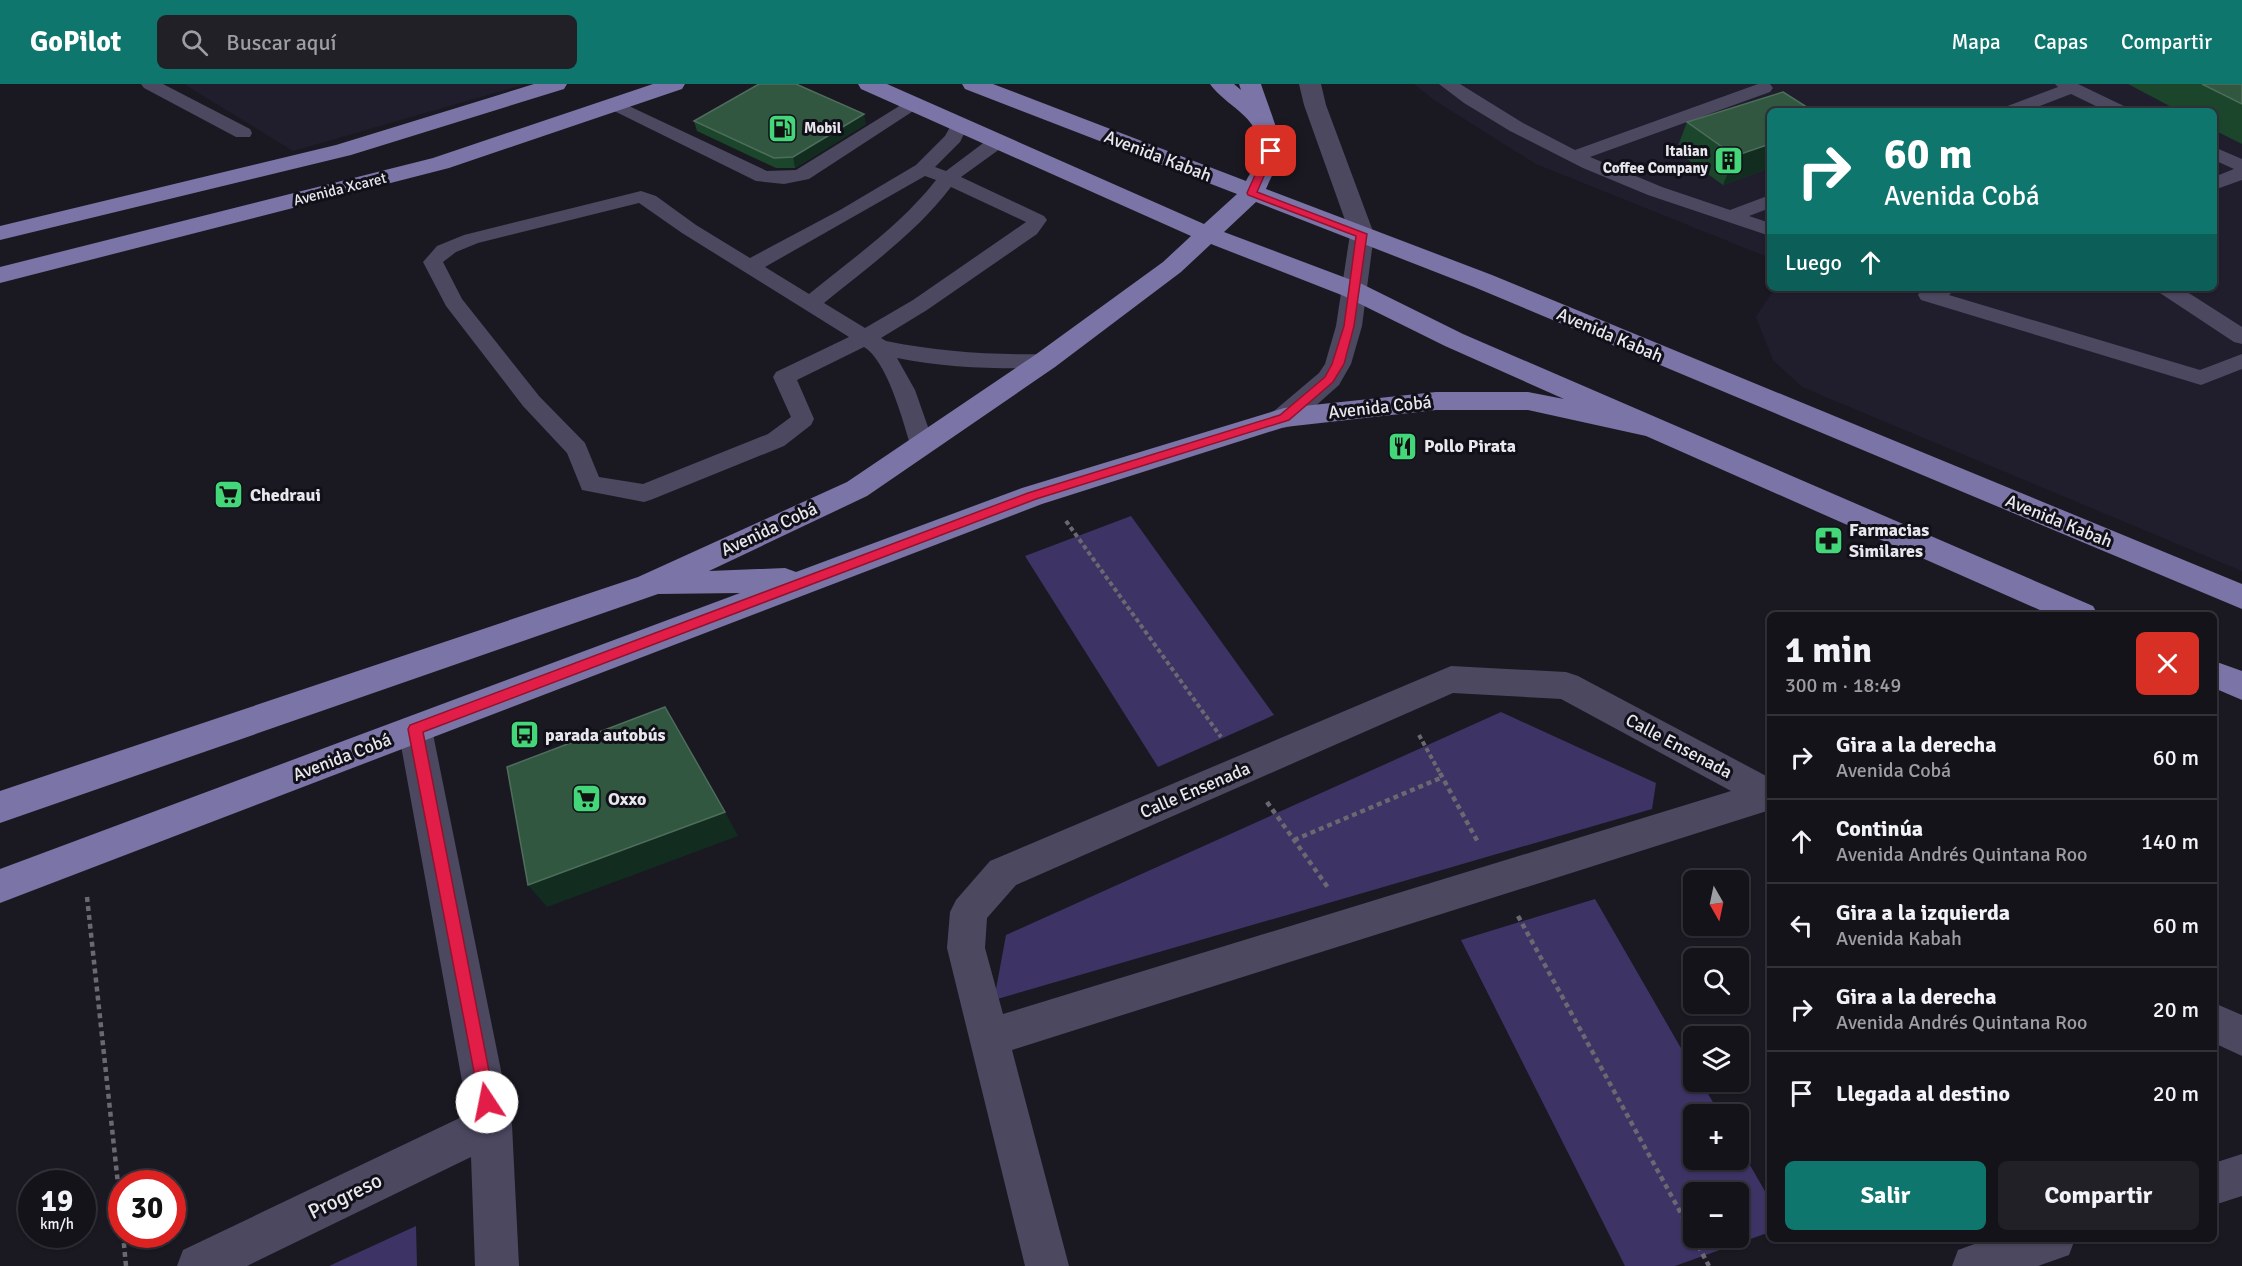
<!DOCTYPE html>
<html lang="es">
<head>
<meta charset="utf-8">
<style>
	:root { --surface:#14131a; --page:#212027; --text:#f1f3f6; --muted:#9d9ea2; --line:#333239; --accent:#0f766e }
	body { margin:0; font-family:Signika,sans-serif; background:var(--page); color:var(--text); height:100vh; display:flex; flex-direction:column; font-size:22px; white-space:nowrap }
	* { box-sizing:border-box; margin:0 }
	p { font-size:20px; color:var(--muted) }
	.icon { flex:none; width:33px; height:33px; fill:none; stroke:currentColor; stroke-width:2; stroke-linecap:round; stroke-linejoin:round }
	.map { position:relative; flex:1; overflow:hidden }
	.details { position:absolute; left:1767px; top:528px; width:450px; height:630px; display:flex; flex-direction:column; background:var(--surface); border-radius:9px; box-shadow:0 2px 4px #0004,0 0 0 2px var(--line) }
	.details>* { flex:none }
	.top-card { position:absolute; left:1767px; top:24px; width:450px; height:183px; border-radius:9px; box-shadow:0 2px 4px #0004,0 0 0 2px var(--line); background:#0f766e; color:#fff; overflow:hidden }
	.needle { width:39px; rotate:171deg }
	.tools { position:absolute; left:1683px; top:786px; display:grid; gap:12px }
	.tools a { display:grid; place-items:center; width:66px; height:66px; border-radius:9px; background:var(--surface); box-shadow:0 2px 4px #0004,0 0 0 2px var(--line); font-size:30px }
	.speed { position:absolute; left:18px; top:1086px; display:flex; gap:12px; font-size:30px; font-weight:700; text-align:center }
	.speed>* { display:grid; place-content:center; width:78px; height:78px; border-radius:50%; background:var(--surface); box-shadow:0 2px 4px #0004,0 0 0 2px var(--line); line-height:1 }
	.speed small { font-size:15px; font-weight:400 }
	.speed .limit { border:9px solid #d22; background:#fff; color:#111 }
	.pin { position:absolute; display:grid; place-items:center; width:51px; height:51px; color:#fff; margin:-26px; border-radius:12px; box-shadow:0 3px 9px #0006 }
	.me { position:absolute; width:66px; margin:-33px; rotate:349deg; stroke-linejoin:round; filter:drop-shadow(0 0 4px #0008) }
	.turn { display:flex; align-items:center; gap:21px; height:126px; padding:0 18px; font-size:27px }
	.turn .icon { width:78px; height:78px; stroke-width:2.5 }
	.turn b { display:block; font-size:42px; line-height:51px }
	.then { display:flex; align-items:center; height:57px; padding:0 18px; background:#0003; gap:12px; font-size:22px }
	.round { display:grid; place-items:center; flex:none; width:63px; height:63px; border-radius:9px; background:var(--page) }
	.summary { display:flex; align-items:center; justify-content:space-between; height:102px; padding:0 18px }
	h1 { font-size:36px; font-weight:700; line-height:45px }
	.action { display:flex; gap:12px; margin-top:auto; padding:12px 18px }
	.action a { flex:1; height:69px; border-radius:9px; background:var(--accent); color:#fff; font-size:24px; font-weight:700; line-height:69px; text-align:center }
	.action a+a { background:var(--page); color:var(--text) }
	ul { padding:0; list-style:none }
	li { display:flex; align-items:center; gap:18px; height:84px; padding:0 18px; border-top:2px solid var(--line) }
	li div { flex:1 }
	li b { display:block; font-size:22px }
	li em { font-style:normal }
	header { display:flex; align-items:center; gap:36px; box-sizing:border-box; height:84px; padding:0 30px; background:var(--accent); color:#fff }
	header strong { font-size:28px }
	nav { display:flex; gap:33px; margin-inline-start:auto; font-size:21px }
	.search { width:420px; height:54px; background:var(--page); display:flex; align-items:center; gap:15px; box-sizing:border-box; padding:0 21px; border-radius:9px; color:var(--muted); font-size:22px }
	.map>svg:first-child { display:block }
	.built { fill:#201e2d }
	.green { fill:#3d3365; fill-rule:evenodd }
	.lines { fill:none; stroke-linecap:round; stroke-linejoin:round }
	.path-far1 { stroke:#6a6971; stroke-width:4; stroke-dasharray:4.5 3; stroke-linecap:butt }
	.path { stroke:#6a6971; stroke-width:4.5; stroke-dasharray:5 4; stroke-linecap:butt }
	.service { fill:#4b4860; fill-rule:evenodd }
	.minor { fill:#4b4860; fill-rule:evenodd }
	.tertiary { fill:#4b4860; fill-rule:evenodd }
	.primary { fill:#7b74a6; fill-rule:evenodd }
	.wall { fill:#1b462c }
	.shaded-wall { fill:#122d1f }
	.building { fill:#315740; stroke:#4e6e5b; stroke-width:1.5 }
	.route { fill:#e11d48; stroke:#92132f; stroke-width:1.5 }
	.labels { text-anchor:middle; stroke-width:6; stroke-linejoin:round; paint-order:stroke }
	.far-poi-label { font-size:15px; font-weight:bold; fill:#e7e7ed; stroke:#111019; text-anchor:start }
	.far-street-label { font-size:15px; fill:#e7e7ed; stroke:#111019 }
	.street-label { font-size:18px; fill:#e7e7ed; stroke:#111019 }
	.poi-label { font-size:18px; font-weight:bold; fill:#e7e7ed; stroke:#111019; text-anchor:start }
	.near-street-label { font-size:21px; fill:#e7e7ed; stroke:#111019 }
</style>
</head>
<body>
<header>
<strong>GoPilot</strong>
<div class="search"><svg class="icon" aria-label="search" viewBox="0 0 24 24"><circle cx="10" cy="10" r="6"/><path d="M15 15l6 6"/></svg>Buscar aquí</div>
<nav><a>Mapa</a><a>Capas</a><a>Compartir</a></nav>
</header>
<div class="map">
<svg width="2242" height="1182" viewBox="0 0 2242 1182">
	<rect width="100%" height="100%" fill="#1a1922"/>
	<path class="built" d="M184,0H526L293,67Z
		M1414,0H2242V487L1802,303L1773,276L1756,233L1775,204H2214V27H1770V174L1536,80L1434,16Z"/>
	<path class="green" d="M1131,432L1274,631L1158,683L1025,472Z
		M1501,628L1656,699L1652,725L994,916L1006,851Z
		M1595,815L1693,985L1694,998H1701L1720,1030H1694V1076H1738L1739,1062L1770,1116V1148L1675,1182H1625L1461,856ZM1694,1108H1738V1154H1694Z
		M416,1142L417,1182H329Z"/>
	<g class="lines">
		<path class="path-far1" d="M1066,437L1221,653
			M1419,651L1441,691"/>
		<path class="path" d="M1440,689L1479,760
			M1267,718L1329,805
			M1294,756L1443,693
			M87,813L122,1137
			M1518,832L1694,1153
			M123,1150L126,1182
			M1694,1154L1709,1182"/>
		<path class="service" d="M141,0H163L250,45L252,49L250,53H236L144,4Z
			M1439,0H1460L1523,39L1575,66L1758,0H1770L1773,4L1770,8L1590,73L1662,103L1730,126L1770,111V124L1749,132L1770,139V152L1648,111L1583,84L1510,47L1464,19Z
			M2055,0H2078L2126,23L2129,27H2106L2071,10L2027,27H2002L2005,23L2058,3Z
			M614,15L767,87L796,86L909,16H921L924,20L809,95L784,100L756,97L608,24L605,20L608,16Z
			M960,35L966,36L969,40L960,58L935,83L946,87L990,54H1004L1006,58L1004,62L961,93L1044,132L1047,136L1037,150L927,226L881,254L886,257C940,268 991,271 1045,270L1053,272L1056,277L1053,282L1045,284C995,285 946,284 897,274L915,306L934,360L930,366L922,368L914,366L910,360C902,334 887,277 864,263L797,296L814,335L811,341L784,362L653,415L644,418L582,406L567,369L523,322L446,222L423,178L437,162L464,151L641,107L656,112L696,141L750,174L840,126L916,81L945,52L954,36ZM925,92L936,96C901,141 853,174 809,210L765,183ZM951,103L1026,138L913,216L865,244L824,219C868,183 916,149 951,103ZM639,119L682,149L849,253L776,288L773,293L791,333L768,350L643,400L599,393L585,359L539,312L462,215L443,178L456,168L478,159Z
			M2214,63L2242,75V96L2214,106V93L2234,85L2214,76Z
			M1927,204H1957L1949,211L2200,286L2242,270V285L2201,301L1921,216L1918,211L1921,206Z
			M2157,204H2181L2242,243V260L2234,258L2160,209Z"/>
		<path class="minor" d="M1451,582L1566,588L1578,592L1770,694V726L1012,966L1069,1182H1025L947,864L950,828L956,816L990,777ZM1453,609L1561,615L1731,707L1003,930L985,864L987,834L1016,801Z
			M415,631L427,635L432,645L512,1041L519,1182H475L471,1073L247,1182H177L183,1166L468,1030L398,645L403,635Z
			M2214,919L2242,931V972L2214,959Z
			M2242,1070V1112L2214,1121V1079Z
			M1988,1155H2075L2069,1171L2038,1182H1952L1958,1166Z"/>
		<path class="tertiary" d="M1299,0H1321L1326,21L1374,150L1362,242L1351,280L1339,301L1294,341L1284,344L1274,341L1270,334L1274,327L1319,289L1325,280L1336,242L1350,150L1304,21Z"/>
		<path class="primary" d="M534,0H567L564,5L351,71L0,156V142L336,61Z
			M653,0H685L682,5L449,84L0,199V183L433,74Z
			M858,0H887L1204,140L1237,110L965,5L962,0H993L1246,97C1250,89 1259,76 1259,67C1262,33 1226,23 1210,0H1234L1241,6L1239,0H1261C1265,13 1284,60 1281,69C1278,81 1271,93 1266,105L1492,191L2242,500V525L1474,203L1256,118L1224,148L1362,200L1463,250L2093,522L2098,531H2051L1646,352L1528,326H1436L1285,343L1042,420L0,819V785L740,509L658,510L0,739V707L638,493L847,398L1035,271L1163,178L1191,152L861,5ZM1211,160L1344,212L1445,262L1564,315L1528,308H1436L1284,324L1022,404L796,488L785,484L709,487L867,412L1055,283L1181,188Z
			M2214,577L2242,587V616L2214,604Z"/>
	</g>
	<path class="wall" d="M2128,0H2242V60L2214,46V27H2179Z
		M1770,27V84L1723,101L1676,67L1687,38Z
		M694,37L866,40L795,84H776L697,47Z"/>
	<path class="shaded-wall" d="M864,30L866,40L795,84L793,73Z
		M1770,60V84L1723,101L1735,72Z
		M725,728L738,752L547,823L528,801Z"/>
	<path class="building" d="M759,0H796L864,30L793,73L774,74L694,37Z
		M2202,0H2242V20Z
		M1783,8L1813,27H1770V60L1735,72L1687,38Z
		M665,623L725,728L528,801L507,683Z"/>
	<path class="route" d="M1271,64L1275,67L1257,108L1367,150L1354,242L1344,280L1333,298L1289,336L1036,415L423,648L495,1018L493,1024L487,1027L481,1024L408,645L410,641L1028,409L1280,331L1325,293L1332,280L1344,242L1356,152L1248,111L1247,109L1266,67Z"/>
	<defs>
		<symbol id="fuel-square" viewBox="-11 -11 22 22"><rect x="-9" y="-9" width="18" height="18" rx="4" fill="#44d77a" stroke="#111019"/><path d="M-5.5-6h7V0h2V4h1.3V-2.5L3-4.5l.8-.8L6-3V5H2.5V1h-1V6h-7ZM-4.2-4.7v3.2H.2V-4.7Z" fill="#111"/></symbol>
		<symbol id="building-square" viewBox="-11 -11 22 22"><rect x="-9" y="-9" width="18" height="18" rx="4" fill="#44d77a" stroke="#111019"/><path d="M-4-6H4V6H1V3H-1V6H-4ZM-2.5-4.3h1.7v1.8h-1.7ZM.8-4.3h1.7v1.8H.8ZM-2.5-1h1.7V.8h-1.7ZM.8-1h1.7V.8H.8Z" fill="#111"/></symbol>
		<symbol id="restaurant-square" viewBox="-11 -11 22 22"><rect x="-9" y="-9" width="18" height="18" rx="4" fill="#44d77a" stroke="#111019"/><path d="M-5-6h1v4h1v-4h1v4h1v-4h1v5L-1.5 .5V6h-2V.5L-5-1ZM5-6V6H3V1.5H1.5Q1.5-4 5-6Z" fill="#111"/></symbol>
		<symbol id="supermarket-square" viewBox="-11 -11 22 22"><rect x="-9" y="-9" width="18" height="18" rx="4" fill="#44d77a" stroke="#111019"/><path d="M-6-5.5h2.5l.6 2H6L4.5 2H-2.5L-4.4-4H-6ZM-1.5 3.2a1.3 1.3 0 1 0 .1 0ZM3 3.2a1.3 1.3 0 1 0 .1 0Z" fill="#111"/></symbol>
		<symbol id="pharmacy-square" viewBox="-11 -11 22 22"><rect x="-9" y="-9" width="18" height="18" rx="4" fill="#44d77a" stroke="#111019"/><path d="M-2-6h4v4h4v4h-4v4h-4v-4h-4v-4h4Z" fill="#111"/></symbol>
		<symbol id="bus-square" viewBox="-11 -11 22 22"><rect x="-9" y="-9" width="18" height="18" rx="4" fill="#44d77a" stroke="#111019"/><path d="M-5-6H5V4H4V6H2V4H-2V6H-4V4H-5ZM-3.5-4V0h7V-4ZM-3.5 1.2v1.5H-2V1.2ZM2 1.2v1.5H3.5V1.2Z" fill="#111"/></symbol>
	</defs>
	<g fill-rule="evenodd">
		<use href="#fuel-square" x="766" y="28" width="33" height="33"/>
		<use href="#building-square" x="1712" y="60" width="33" height="33"/>
		<use href="#restaurant-square" x="1386" y="346" width="33" height="33"/>
		<use href="#supermarket-square" x="212" y="394" width="33" height="33"/>
		<use href="#pharmacy-square" x="1812" y="440" width="33" height="33"/>
		<use href="#bus-square" x="508" y="634" width="33" height="33"/>
		<use href="#supermarket-square" x="570" y="698" width="33" height="33"/>
	</g>
	<g class="labels">
		<g class="far-poi-label">
			<text x="804" y="49">Mobil</text>
			<text x="1708" y="72" text-anchor="end">Italian<tspan x="1708" dy="17">Coffee Company</tspan></text>
		</g>
		<g class="far-street-label">
			<text transform="translate(340 105) rotate(-14)" y="5">Avenida Xcaret</text>
		</g>
		<g class="street-label">
			<text transform="translate(1158 72) rotate(21)" y="6">Avenida Kabah</text>
			<text transform="translate(1610 251) rotate(23)" y="6">Avenida Kabah</text>
			<text transform="translate(1380 323) rotate(-6)" y="6">Avenida Cobá</text>
			<text transform="translate(2059 437) rotate(22)" y="6">Avenida Kabah</text>
			<text transform="translate(769 445) rotate(-25)" y="6">Avenida Cobá</text>
			<text transform="translate(1679 662) rotate(28)" y="6">Calle Ensenada</text>
			<text transform="translate(342 673) rotate(-21)" y="6">Avenida Cobá</text>
			<text transform="translate(1195 706) rotate(-23)" y="6">Calle Ensenada</text>
		</g>
		<g class="poi-label">
			<text x="1424" y="368">Pollo Pirata</text>
			<text x="250" y="417">Chedraui</text>
			<text x="1849" y="452">Farmacias<tspan x="1849" dy="21">Similares</tspan></text>
			<text x="545" y="657">parada autobús</text>
			<text x="608" y="721">Oxxo</text>
		</g>
		<g class="near-street-label">
			<text transform="translate(345 1112) rotate(-26)" y="7">Progreso</text>
		</g>
	</g>
</svg>
<div class="tools">
<a><svg class="needle" viewBox="-14 -14 28 28"><path d="M0-13l5 13h-10z" fill="#e53935"/><path d="M0 13l5-13h-10z" fill="#9d9ea2"/></svg></a>
<a><svg class="icon" aria-label="search" viewBox="0 0 24 24"><circle cx="10" cy="10" r="6"/><path d="M15 15l6 6"/></svg></a>
<a><svg class="icon" aria-label="layers" viewBox="0 0 24 24"><path d="M12 4l9 5-9 5-9-5zM3 14l9 5 9-5"/></svg></a>
<a>+</a>
<a>−</a>
</div>
<div class="speed"><div>19<small>km/h</small></div><div class="limit">30</div></div>
<div class="pin" style="left:1271px;top:67px;background:#d93025"><svg class="icon" aria-label="arrive" viewBox="0 0 24 24"><path d="M6 21V4h12l-3 4 3 4H6"/></svg></div>
<svg class="me" style="left:487px;top:1018px" viewBox="-20 -20 40 40"><circle r="19" fill="#fff"/><path d="M0-13L10 11 0 6-10 11z" fill="#e11d48"/></svg>
<div class="top-card">
<div class="turn"><svg class="icon" aria-label="right" viewBox="0 0 24 24"><path d="M7 20v-9h11M14 6l5 5-5 5"/></svg><div><b>60 m</b>Avenida Cobá</div></div>
<div class="then">Luego<svg class="icon" aria-label="ahead" viewBox="0 0 24 24"><path d="M12 20V5M6 11l6-6 6 6"/></svg></div>
</div>
<section class="details">
<div class="summary"><div><h1>1 min</h1><p>300 m · 18:49</p></div><a class="round" style="background:#d93025;color:#fff"><svg class="icon" aria-label="close" viewBox="0 0 24 24"><path d="M6 6l12 12M18 6L6 18"/></svg></a></div>
<ul>
<li><svg class="icon" aria-label="right" viewBox="0 0 24 24"><path d="M7 20v-9h11M14 6l5 5-5 5"/></svg><div><b>Gira a la derecha</b><p>Avenida Cobá</p></div><em>60 m</em></li>
<li><svg class="icon" aria-label="ahead" viewBox="0 0 24 24"><path d="M12 20V5M6 11l6-6 6 6"/></svg><div><b>Continúa</b><p>Avenida Andrés Quintana Roo</p></div><em>140 m</em></li>
<li><svg class="icon" aria-label="left" viewBox="0 0 24 24"><path d="M17 20v-9H6M10 6l-5 5 5 5"/></svg><div><b>Gira a la izquierda</b><p>Avenida Kabah</p></div><em>60 m</em></li>
<li><svg class="icon" aria-label="right" viewBox="0 0 24 24"><path d="M7 20v-9h11M14 6l5 5-5 5"/></svg><div><b>Gira a la derecha</b><p>Avenida Andrés Quintana Roo</p></div><em>20 m</em></li>
<li><svg class="icon" aria-label="arrive" viewBox="0 0 24 24"><path d="M6 21V4h12l-3 4 3 4H6"/></svg><div><b>Llegada al destino</b></div><em>20 m</em></li>
</ul>
<div class="action"><a>Salir</a><a>Compartir</a></div>
</section>
</div>
</body>
</html>
